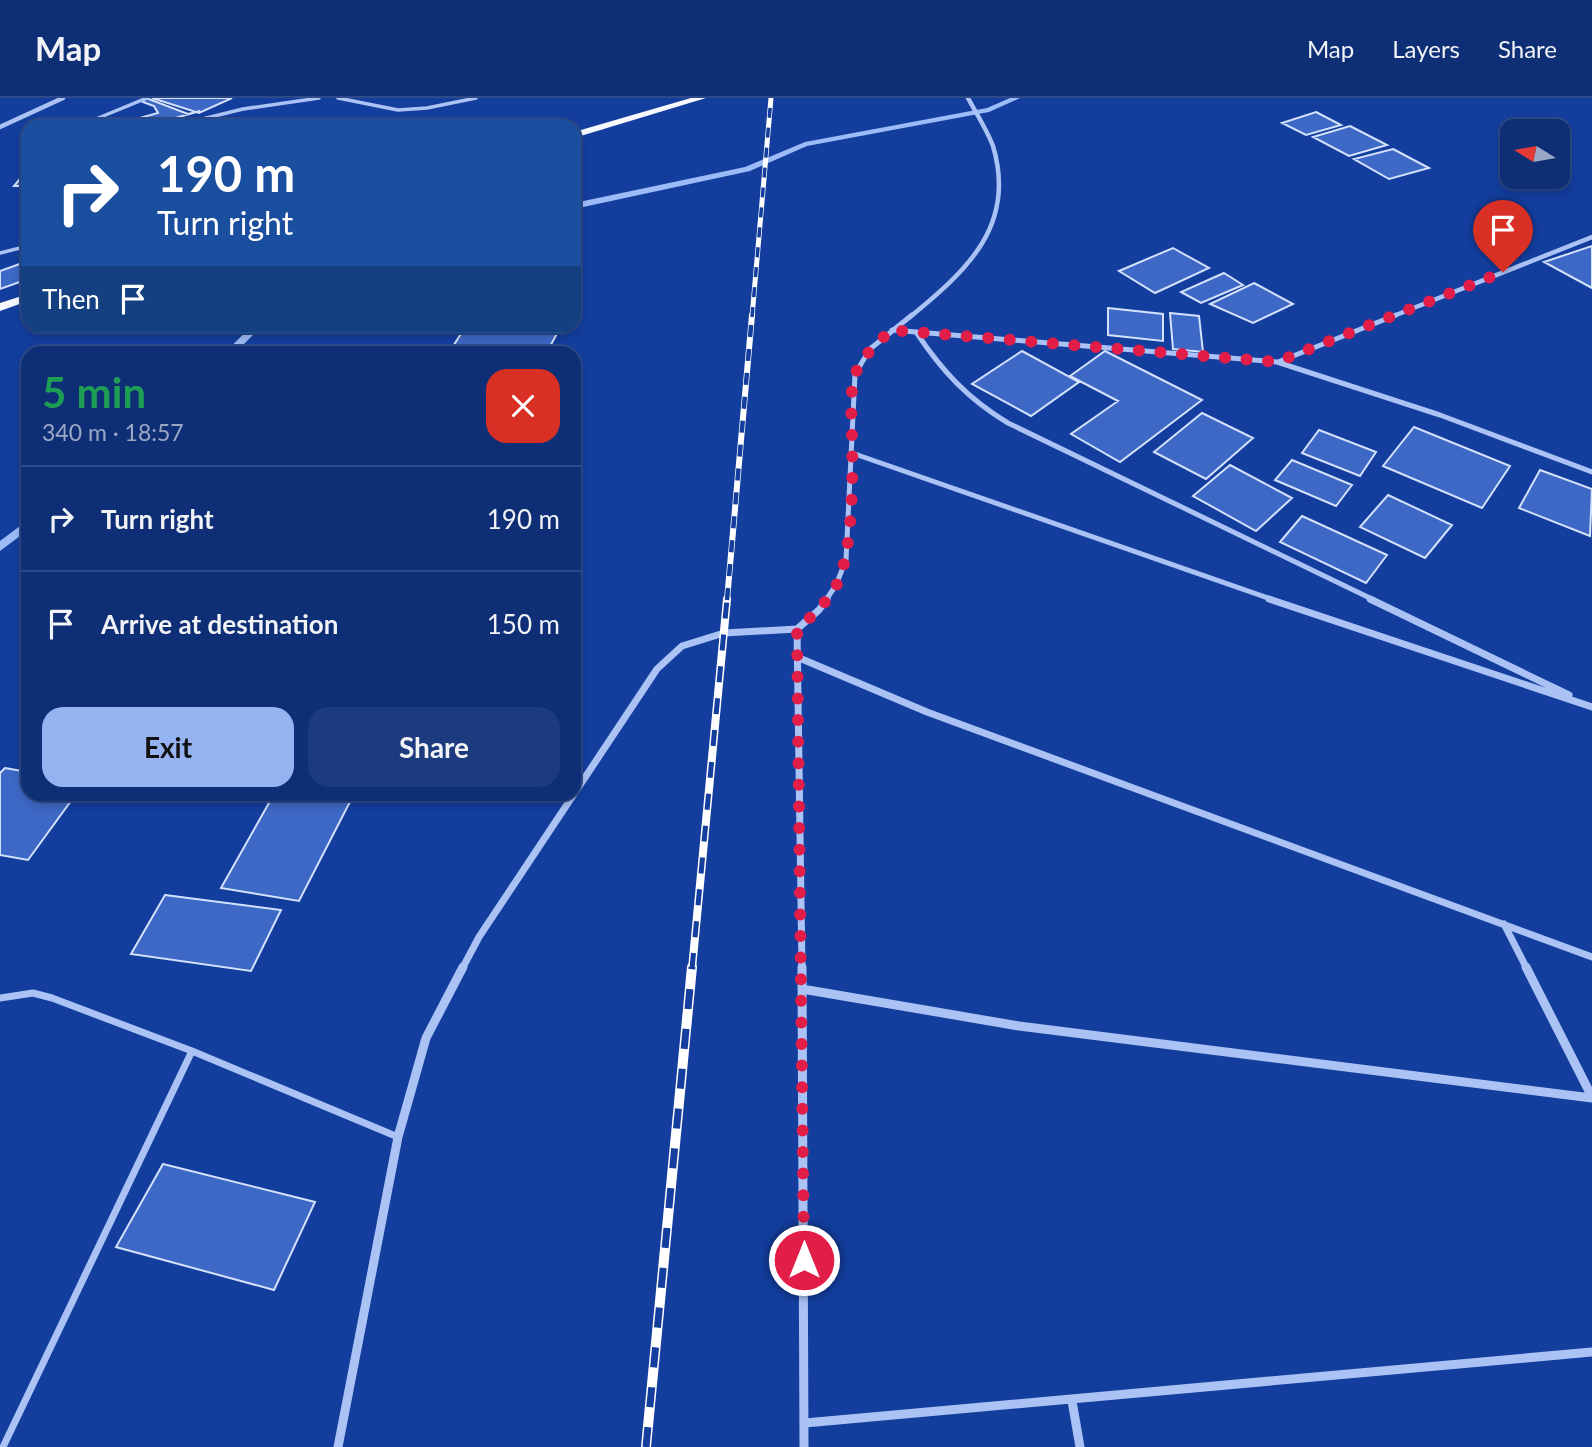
<!DOCTYPE html>
<html lang="en">
<head>
<meta charset="utf-8">
<style>
	:root { --surface:#0e2e76; --page:#1c3a7e; --text:#f1f3f6; --muted:#9ba8c5; --line:#2e4a88; --accent:#95b2f1 }
	body { margin:0; font-family:Lato,sans-serif; background:var(--page); color:var(--text); height:100vh; display:flex; flex-direction:column; font-size:26px; white-space:nowrap }
	* { box-sizing:border-box; margin:0 }
	p { font-size:23px; color:var(--muted) }
	.icon { flex:none; width:38px; height:38px; fill:none; stroke:currentColor; stroke-width:2; stroke-linecap:round; stroke-linejoin:round }
	.map { position:relative; flex:1; overflow:hidden }
	.details { position:absolute; left:21px; top:248px; width:560px; height:455px; display:flex; flex-direction:column; background:var(--surface); border-radius:21px; box-shadow:0 4px 10px #0003,0 0 0 2px var(--line) }
	.details>* { flex:none }
	.banner { position:absolute; left:21px; top:21px; width:560px; height:214px; border-radius:21px; box-shadow:0 4px 10px #0003,0 0 0 2px var(--line); background:#1a4fa0; color:#fff; overflow:hidden }
	.needle { width:46px; rotate:281deg }
	.controls { position:absolute; left:1500px; top:21px; display:grid; gap:14px }
	.controls a { display:grid; place-items:center; width:70px; height:70px; border-radius:14px; background:var(--surface); box-shadow:0 4px 10px #0003,0 0 0 2px var(--line); font-size:35px }
	.pin { position:absolute; display:grid; place-items:center; width:60px; height:60px; color:#fff; margin:-72px -30px; border-radius:50% 50% 50% 0; rotate:-45deg; box-shadow:0 0 7px #0007 }
	.pin .icon { rotate:45deg }
	.me { position:absolute; width:77px; margin:-38px; rotate:0deg; stroke-linejoin:round; filter:drop-shadow(0 0 5px #0008) }
	.turn { display:flex; align-items:center; gap:24px; height:147px; padding:0 21px; font-size:32px }
	.turn .icon { width:91px; height:91px; stroke-width:2.5 }
	.turn b { display:block; font-size:49px; line-height:60px }
	.then { display:flex; align-items:center; height:66px; padding:0 21px; background:#0003; gap:14px; font-size:26px }
	.round { display:grid; place-items:center; flex:none; width:74px; height:74px; border-radius:21px; background:var(--page) }
	.overview { display:flex; align-items:center; justify-content:space-between; height:119px; padding:0 21px }
	h1 { font-size:42px; font-weight:700; line-height:52px; color:#1e9e55 }
	.action { display:flex; gap:14px; margin-top:auto; padding:14px 21px }
	.action a { flex:1; height:80px; border-radius:21px; background:var(--accent); color:#111; font-size:28px; font-weight:700; line-height:80px; text-align:center }
	.action a+a { background:var(--page); color:var(--text) }
	ul { padding:0; list-style:none }
	li { display:flex; align-items:center; gap:21px; height:105px; padding:0 21px; border-top:2px solid var(--line) }
	li div { flex:1 }
	li b { display:block; font-size:26px }
	li em { font-style:normal }
	header { display:flex; align-items:center; gap:42px; box-sizing:border-box; height:98px; padding:0 35px; background:var(--surface); border-bottom:2px solid var(--line) }
	header strong { font-size:33px }
	nav { display:flex; gap:38px; margin-inline-start:auto; font-size:24px }
	.map>svg:first-child { display:block }
	.lines { fill:none; stroke-linecap:round; stroke-linejoin:round }
	.stream { fill:#9dbbf7; fill-rule:evenodd }
	.building { fill:#3d68c5; stroke:#d3e1fd; stroke-width:2 }
	.service-far1 { stroke:#aac2f4; stroke-width:3.5 }
	.service { stroke:#aac2f4; stroke-width:7 }
	.minor-far3 { stroke:#aac2f4; stroke-width:4.5 }
	.minor-far2 { stroke:#aac2f4; stroke-width:5 }
	.minor-far1 { stroke:#aac2f4; stroke-width:7 }
	.minor { stroke:#aac2f4; stroke-width:9 }
	.primary { fill:#f7f9ff; fill-rule:evenodd }
	.rail-far3-casing { stroke:#fff; stroke-width:5 }
	.rail-far2-casing { stroke:#fff; stroke-width:6 }
	.rail-far1-casing { stroke:#fff; stroke-width:8 }
	.rail-casing { stroke:#fff; stroke-width:10 }
	.rail-far3 { stroke:#133e9e; stroke-width:3.5; stroke-dasharray:10; stroke-linecap:butt }
	.rail-far2 { stroke:#133e9e; stroke-width:4.5; stroke-dasharray:12; stroke-linecap:butt }
	.rail-far1 { stroke:#133e9e; stroke-width:5; stroke-dasharray:16; stroke-linecap:butt }
	.rail { stroke:#133e9e; stroke-width:7; stroke-dasharray:20; stroke-linecap:butt }
	.route { stroke:#e11d48; stroke-width:12; stroke-dasharray:0 21.6 }
</style>
</head>
<body>
<header>
<strong>Map</strong>
<nav><a>Map</a><a>Layers</a><a>Share</a></nav>
</header>
<div class="map">
<svg width="1592" height="1349" viewBox="0 0 1592 1349">
	<rect width="100%" height="100%" fill="#133e9e"/>
	<g class="lines">
		<path class="stream" d="M1010,0H1020L989,14L807,48L750,73L574,111V105L745,69L805,44L987,10Z
			M252,228H262L234,256H223Z
			M28,422V432L0,453V443Z"/>
	</g>
	<path class="building" d="M146,0L188,16L200,13L147,28H111L158,15L154,8L143,4Z
		M152,0H232L199,15Z
		M1316,14L1341,27L1306,37L1282,25Z
		M1350,28L1387,47L1349,58L1313,39Z
		M1393,51L1429,70L1389,81L1354,61Z
		M28,71V88H14Z
		M1592,148V190L1544,164Z
		M1173,150L1209,170L1155,195L1119,173Z
		M28,163V181L0,191V173Z
		M1224,175L1243,187L1201,205L1181,194Z
		M1254,185L1293,206L1253,225L1210,206Z
		M1108,210L1163,216V243L1108,237Z
		M1170,215L1199,218L1203,254L1173,251Z
		M466,228H561L546,256H448Z
		M1022,253L1079,284L1031,318L972,286Z
		M1105,253L1202,302L1120,364L1071,336L1118,303L1070,278Z
		M1202,315L1253,340L1206,381L1154,354Z
		M1414,329L1510,368L1482,410L1383,368Z
		M1319,332L1376,354L1360,378L1302,355Z
		M1292,362L1352,387L1336,408L1275,382Z
		M1230,367L1292,400L1256,433L1193,398Z
		M1540,372L1592,391L1590,438L1519,410Z
		M1388,397L1452,427L1425,460L1360,429Z
		M1302,418L1387,457L1366,485L1280,444Z
		M5,670L28,674V696H76L28,762L0,757V675Z
		M274,696H354L299,803L221,790Z
		M165,797L281,812L251,873L131,856Z
		M163,1066L315,1104L274,1192L116,1149Z"/>
	<g class="lines">
		<path class="service-far1" d="M338,0L398,12L427,10L476,0
			M79,28L147,0
			M174,28L243,11L319,0
			M0,155L28,148"/>
		<path class="service" d="M0,900L33,895L52,900L192,953L398,1039
			M3,1349L192,953"/>
		<path class="minor-far3" d="M0,29L63,0
			M910,219C966,173 1017,128 993,48C987,32 976,15 968,0
			M1391,219L1592,139"/>
		<path class="minor-far2" d="M892,232L1277,264L1440,317L1592,374
			M916,234C942,273 968,301 1008,325L1374,502
			M1278,264L1396,217
			M852,355L1274,502
			M826,502L836,487L846,462L855,276L870,251L912,217"/>
		<path class="minor-far1" d="M1269,501L1592,609
			M1370,501L1569,597
			M797,531L802,871
			M797,559L927,614L1592,859
			M574,696L657,571L682,548L724,535L797,531L819,512L827,501
			M1504,826L1527,871
			M462,871L479,839L574,696"/>
		<path class="minor" d="M802,869L804,1349
			M1526,869L1592,999
			M802,891L1019,928L1592,1000
			M1072,1303L1080,1349
			M805,1325L1592,1254
			M338,1349L398,1039L426,940L463,869"/>
		<path class="primary" d="M691,0H706L574,40V34Z
			M28,196V203L0,213V205Z"/>
		<defs>
			<path id="rail-far3" d="M752,219L771,0"/>
			<path id="rail-far2" d="M727,502L752,217"/>
			<path id="rail-far1" d="M692,871L727,501"/>
			<path id="rail" d="M646,1349L692,869"/>
		</defs>
		<use href="#rail-far3" class="rail-far3-casing"/>
		<use href="#rail-far2" class="rail-far2-casing"/>
		<use href="#rail-far1" class="rail-far1-casing"/>
		<use href="#rail" class="rail-casing"/>
		<use href="#rail-far3" class="rail-far3"/>
		<use href="#rail-far2" class="rail-far2"/>
		<use href="#rail-far1" class="rail-far1"/>
		<use href="#rail" class="rail"/>
	</g>
	<g class="lines">
		<path class="route" d="M804,1162L797,531C812,518 826,506 836,488C853,456 853,379 852,341C852,320 849,297 855,277C861,259 878,245 891,232L1277,264L1503,174"/>
	</g>
</svg>
<div class="controls">
<a><svg class="needle" viewBox="-14 -14 28 28"><path d="M0-13l5 13h-10z" fill="#e53935"/><path d="M0 13l5-13h-10z" fill="#9ba8c5"/></svg></a>
</div>
<div class="pin" style="left:1503px;top:174px;background:#d93025"><svg class="icon" aria-label="arrive" viewBox="0 0 24 24"><path d="M6 21V4h12l-3 4 3 4H6"/></svg></div>
<svg class="me" style="left:804px;top:1162px" viewBox="-20 -20 40 40"><circle r="17" fill="#e11d48" stroke="#fff" stroke-width="3"/><path d="M0-11L8 9 0 5-8 9z" fill="#fff"/></svg>
<div class="banner">
<div class="turn"><svg class="icon" aria-label="right" viewBox="0 0 24 24"><path d="M7 20v-9h11M14 6l5 5-5 5"/></svg><div><b>190 m</b>Turn right</div></div>
<div class="then">Then<svg class="icon" aria-label="arrive" viewBox="0 0 24 24"><path d="M6 21V4h12l-3 4 3 4H6"/></svg></div>
</div>
<section class="details">
<div class="overview"><div><h1>5 min</h1><p>340 m · 18:57</p></div><a class="round" style="background:#d93025;color:#fff"><svg class="icon" aria-label="close" viewBox="0 0 24 24"><path d="M6 6l12 12M18 6L6 18"/></svg></a></div>
<ul>
<li><svg class="icon" aria-label="right" viewBox="0 0 24 24"><path d="M7 20v-9h11M14 6l5 5-5 5"/></svg><div><b>Turn right</b></div><em>190 m</em></li>
<li><svg class="icon" aria-label="arrive" viewBox="0 0 24 24"><path d="M6 21V4h12l-3 4 3 4H6"/></svg><div><b>Arrive at destination</b></div><em>150 m</em></li>
</ul>
<div class="action"><a>Exit</a><a>Share</a></div>
</section>
</div>
</body>
</html>
